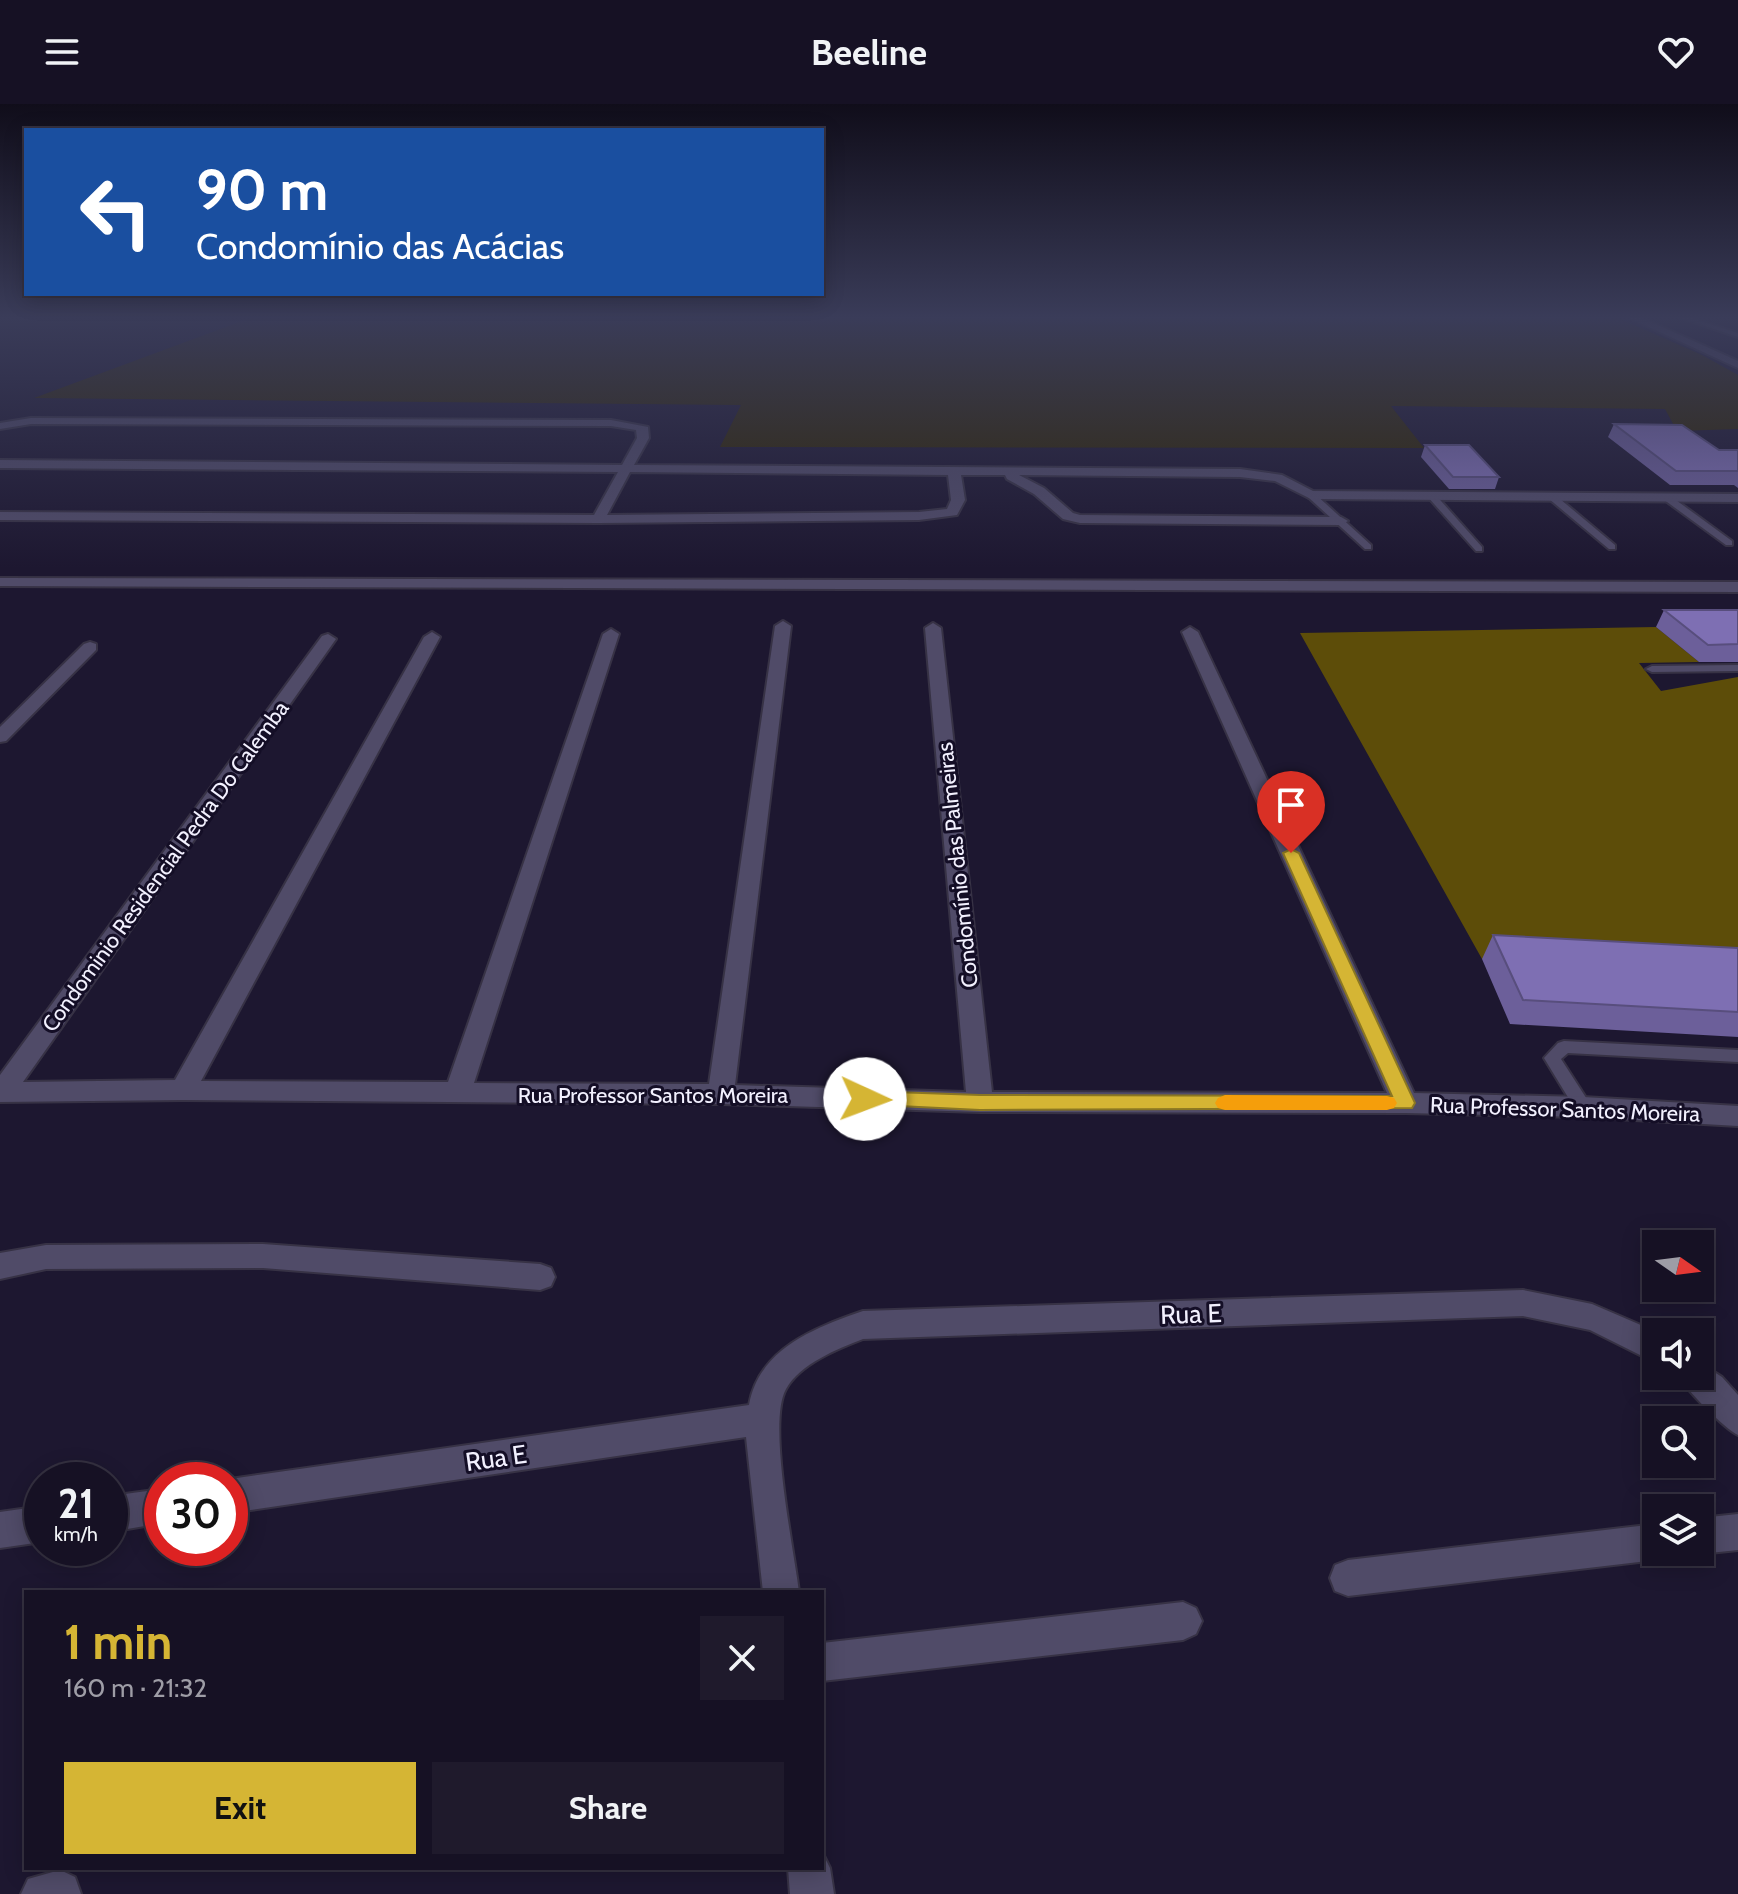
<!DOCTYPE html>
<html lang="en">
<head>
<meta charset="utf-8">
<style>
	:root { --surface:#161124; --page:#1f1a2c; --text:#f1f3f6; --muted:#9e9da6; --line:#353141; --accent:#d5b534 }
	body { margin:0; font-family:Cabin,sans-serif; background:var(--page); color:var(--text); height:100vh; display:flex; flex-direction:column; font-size:30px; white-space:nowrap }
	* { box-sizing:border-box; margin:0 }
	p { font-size:26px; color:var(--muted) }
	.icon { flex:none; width:44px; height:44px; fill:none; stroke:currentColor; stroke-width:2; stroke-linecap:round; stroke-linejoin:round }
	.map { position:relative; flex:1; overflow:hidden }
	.panel { position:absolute; left:24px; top:1486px; width:800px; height:280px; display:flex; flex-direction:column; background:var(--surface); border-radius:0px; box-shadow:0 4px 20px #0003,0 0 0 2px var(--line) }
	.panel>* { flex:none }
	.hud { position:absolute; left:24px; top:24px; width:800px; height:168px; border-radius:0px; box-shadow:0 4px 20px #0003,0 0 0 2px var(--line); background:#1a4fa0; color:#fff; overflow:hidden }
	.needle { width:52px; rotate:104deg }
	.controls { position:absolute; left:1642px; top:1126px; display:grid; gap:16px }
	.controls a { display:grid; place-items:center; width:72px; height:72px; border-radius:0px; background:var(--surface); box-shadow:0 4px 20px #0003,0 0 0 2px var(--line); font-size:40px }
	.speed { position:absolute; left:24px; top:1358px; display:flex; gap:16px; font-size:40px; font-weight:700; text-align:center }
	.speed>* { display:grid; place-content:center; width:104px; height:104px; border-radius:50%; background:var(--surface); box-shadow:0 4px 20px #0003,0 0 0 2px var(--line); line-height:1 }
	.speed small { font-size:20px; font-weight:400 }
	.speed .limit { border:12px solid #d22; background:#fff; color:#111 }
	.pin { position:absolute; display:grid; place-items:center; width:68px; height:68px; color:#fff; margin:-82px -34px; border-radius:50% 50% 50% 0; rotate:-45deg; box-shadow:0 0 8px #0007 }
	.pin .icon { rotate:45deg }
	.me { position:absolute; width:88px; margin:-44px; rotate:92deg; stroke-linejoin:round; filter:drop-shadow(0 0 6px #0008) }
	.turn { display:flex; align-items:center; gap:28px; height:168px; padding:0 40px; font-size:36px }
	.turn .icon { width:104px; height:104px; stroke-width:2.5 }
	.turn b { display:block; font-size:56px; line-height:68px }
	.round { display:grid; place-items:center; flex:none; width:84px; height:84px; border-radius:0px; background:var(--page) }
	.headline { display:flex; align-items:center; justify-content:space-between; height:136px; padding:0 40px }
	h1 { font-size:48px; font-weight:700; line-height:60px; color:var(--accent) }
	.button { display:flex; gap:16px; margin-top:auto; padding:16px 40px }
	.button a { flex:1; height:92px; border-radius:0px; background:var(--accent); color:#111; font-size:32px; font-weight:700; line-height:92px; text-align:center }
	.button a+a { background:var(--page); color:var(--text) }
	header { display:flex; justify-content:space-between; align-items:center; height:104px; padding:0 40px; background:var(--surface); font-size:36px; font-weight:700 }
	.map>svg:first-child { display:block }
	.green { fill:#2f2501 }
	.forest { fill:#5d4d09 }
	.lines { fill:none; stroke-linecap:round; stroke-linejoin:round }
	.lane-casing { stroke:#373245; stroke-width:4 }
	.street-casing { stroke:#373245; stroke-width:4 }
	.secondary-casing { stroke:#373245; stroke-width:4 }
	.lane { fill:#504b68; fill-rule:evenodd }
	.street { fill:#504b68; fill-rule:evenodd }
	.secondary { fill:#504b68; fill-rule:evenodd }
	.wall { fill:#6c5f9a }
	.building { fill:#7e6fb3; stroke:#584e7d; stroke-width:2 }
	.route { fill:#d5b534; stroke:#8a7622; stroke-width:2 }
	.slow { fill:#f59e0b }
	.labels { text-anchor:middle; stroke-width:6; stroke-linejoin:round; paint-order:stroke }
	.street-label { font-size:22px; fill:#f2f0fe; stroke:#140e26 }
	.near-street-label { font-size:26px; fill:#f2f0fe; stroke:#140e26 }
</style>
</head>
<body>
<header><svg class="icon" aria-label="menu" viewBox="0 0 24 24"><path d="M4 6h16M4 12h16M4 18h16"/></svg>Beeline<svg class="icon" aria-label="heart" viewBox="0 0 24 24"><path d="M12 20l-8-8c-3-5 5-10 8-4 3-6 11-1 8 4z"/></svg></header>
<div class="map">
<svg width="1738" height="1790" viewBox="0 0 1738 1790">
	<rect width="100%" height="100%" fill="#1d1730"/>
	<path class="green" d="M253,213H1616L1702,251L1738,271V325L1677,327L1665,305L1391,302L1424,344L720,343L741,301L34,294Z"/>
	<path class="forest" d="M1656,523L1699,558L1639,559L1661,587L1738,573V869L1482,855L1300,529Z"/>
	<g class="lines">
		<defs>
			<path id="lane" d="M1679,213H1688L1738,229V233Z
				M1427,388H1433L1482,443V447H1476L1427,392Z
				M1308,389H1314L1371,441V445H1365L1308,393Z
				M1548,390H1554L1615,441V445H1609L1548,394Z
				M1663,391H1669L1732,437V441H1726L1663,395Z
				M1738,561V567L1652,568L1646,565L1652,562Z
				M1564,937L1738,946V958L1568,949L1561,955L1592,1003L1589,1008H1577L1544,954L1558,939Z"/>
			<path id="street" d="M31,314L611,316L648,323L649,334L634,361L1240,365L1282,371L1313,387L1738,390V398L1311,395L1275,377L1240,373L1019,371L1044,384L1073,409L1080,411L1341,413L1348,417L1341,421L1080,419L1063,415L1034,390L1007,375L1005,371H961L965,396L957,411L919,416L598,419L0,416V408L594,411L618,368L0,364V356L622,361L637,334L636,326L611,322L31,320L0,325V319ZM630,368L948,371L951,396L947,405L919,408L607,411Z
				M0,474L1738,478V488L0,482Z
				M783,517L791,522L735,981L966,988L925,524L933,519L941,524L992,988L1387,989L1182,528L1190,523L1198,528L1414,989L1583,993L1738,1002V1022L1583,1013L1405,1009L980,1008L721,1000L183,996L0,998V971L322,532L328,530L336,535L23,978L175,976L424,533L432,528L440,533L201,977L448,978L603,530L611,525L619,530L474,979L709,980L775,522Z
				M90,538L96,540V546L6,637L0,638V623L84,540Z
				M263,1140L540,1160L551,1164L555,1173L551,1182L540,1186L263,1164L46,1165L0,1175V1149L46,1141Z
				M1523,1186L1592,1200L1650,1225L1656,1228V1259L1590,1226L1523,1212L863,1235C837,1245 800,1260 786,1285C767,1318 794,1446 799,1488H763L746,1333L230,1409V1376H227L230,1375L749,1301C759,1245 814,1224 863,1207Z
				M1700,1259L1722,1273L1738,1291V1331C1725,1325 1685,1285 1679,1272H1700Z
				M162,1385V1419L110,1428V1392Z
				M42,1402V1438L0,1444V1408Z
				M1738,1410V1446L1700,1450L1696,1448H1700V1414Z
				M1656,1420V1448H1670L1656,1456L1348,1492L1335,1487L1330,1474L1335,1461L1348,1456Z
				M1183,1498L1196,1504L1202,1517L1196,1530L1183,1536L822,1577V1539Z
				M822,1748L830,1764L834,1790H790L788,1764H822Z
				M60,1766L75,1773L81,1790H21L28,1775Z"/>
			<path id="secondary" d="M1627,213H1640L1738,257V264Z"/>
		</defs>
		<use href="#lane" class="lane-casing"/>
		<use href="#street" class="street-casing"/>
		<use href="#secondary" class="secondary-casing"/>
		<use href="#lane" class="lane"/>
		<use href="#street" class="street"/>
		<use href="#secondary" class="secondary"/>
	</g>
	<path class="wall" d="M1614,320L1719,346H1738V384L1734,381H1670L1608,333Z
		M1425,341L1499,373L1495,385H1449L1421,353Z
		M1664,506H1738V558H1699L1656,523Z
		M1493,831L1738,844V933L1510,920L1482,855Z"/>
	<path class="building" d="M1614,320L1682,321L1719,346H1738V367H1676Z
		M1425,341H1469L1499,373H1453Z
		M1664,506H1738V540L1708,541Z
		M1493,831L1738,844V908L1523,896Z"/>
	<linearGradient id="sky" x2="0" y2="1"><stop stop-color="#100d1a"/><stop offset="0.46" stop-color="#3a3c59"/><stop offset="1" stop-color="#3a3c59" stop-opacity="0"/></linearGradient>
	<rect width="1738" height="464" fill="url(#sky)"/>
	<path class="route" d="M1291,745L1299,749L1415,999L1412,1004L980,1006L858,1000L855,995L858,990L865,987L980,991L1392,992L1283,749Z"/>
	<path class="slow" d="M1225,991L1387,992L1394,994L1397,999L1394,1004L1387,1006H1225L1218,1004L1215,999L1218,994Z"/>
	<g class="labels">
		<g class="street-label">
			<text transform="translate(957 761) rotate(-96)" y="8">Condomínio das Palmeiras</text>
			<text transform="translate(165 762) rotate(-54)" y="8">Condominio Residencial Pedra Do Calemba</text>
			<text x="653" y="999">Rua Professor Santos Moreira</text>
			<text transform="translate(1565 1005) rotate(2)" y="8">Rua Professor Santos Moreira</text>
		</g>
		<g class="near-street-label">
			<text transform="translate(1191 1210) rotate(-2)" y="9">Rua E</text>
			<text transform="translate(496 1354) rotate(-8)" y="9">Rua E</text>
		</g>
	</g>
</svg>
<div class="controls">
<a><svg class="needle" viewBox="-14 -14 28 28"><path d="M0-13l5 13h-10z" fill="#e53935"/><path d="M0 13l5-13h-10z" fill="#9e9da6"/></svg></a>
<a><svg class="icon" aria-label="sound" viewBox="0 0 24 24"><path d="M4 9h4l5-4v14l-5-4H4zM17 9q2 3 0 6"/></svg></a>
<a><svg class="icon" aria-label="search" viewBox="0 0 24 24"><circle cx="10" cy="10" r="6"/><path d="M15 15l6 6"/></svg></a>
<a><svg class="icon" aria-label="layers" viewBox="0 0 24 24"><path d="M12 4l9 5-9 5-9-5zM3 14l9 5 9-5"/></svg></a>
</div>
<div class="speed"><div>21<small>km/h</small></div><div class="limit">30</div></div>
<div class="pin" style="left:1291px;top:749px;background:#d93025"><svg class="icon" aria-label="arrive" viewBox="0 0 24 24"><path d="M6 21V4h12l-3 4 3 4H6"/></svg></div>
<svg class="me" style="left:865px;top:995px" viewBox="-20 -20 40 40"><circle r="19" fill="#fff"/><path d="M0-13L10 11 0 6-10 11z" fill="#d5b534"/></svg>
<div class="hud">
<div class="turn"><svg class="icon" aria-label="left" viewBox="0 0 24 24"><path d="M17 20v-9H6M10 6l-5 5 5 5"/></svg><div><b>90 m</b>Condomínio das Acácias</div></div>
</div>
<section class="panel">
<div class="headline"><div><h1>1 min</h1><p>160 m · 21:32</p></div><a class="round"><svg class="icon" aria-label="close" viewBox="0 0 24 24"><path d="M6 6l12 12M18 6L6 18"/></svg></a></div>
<div class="button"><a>Exit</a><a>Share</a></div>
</section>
</div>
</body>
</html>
